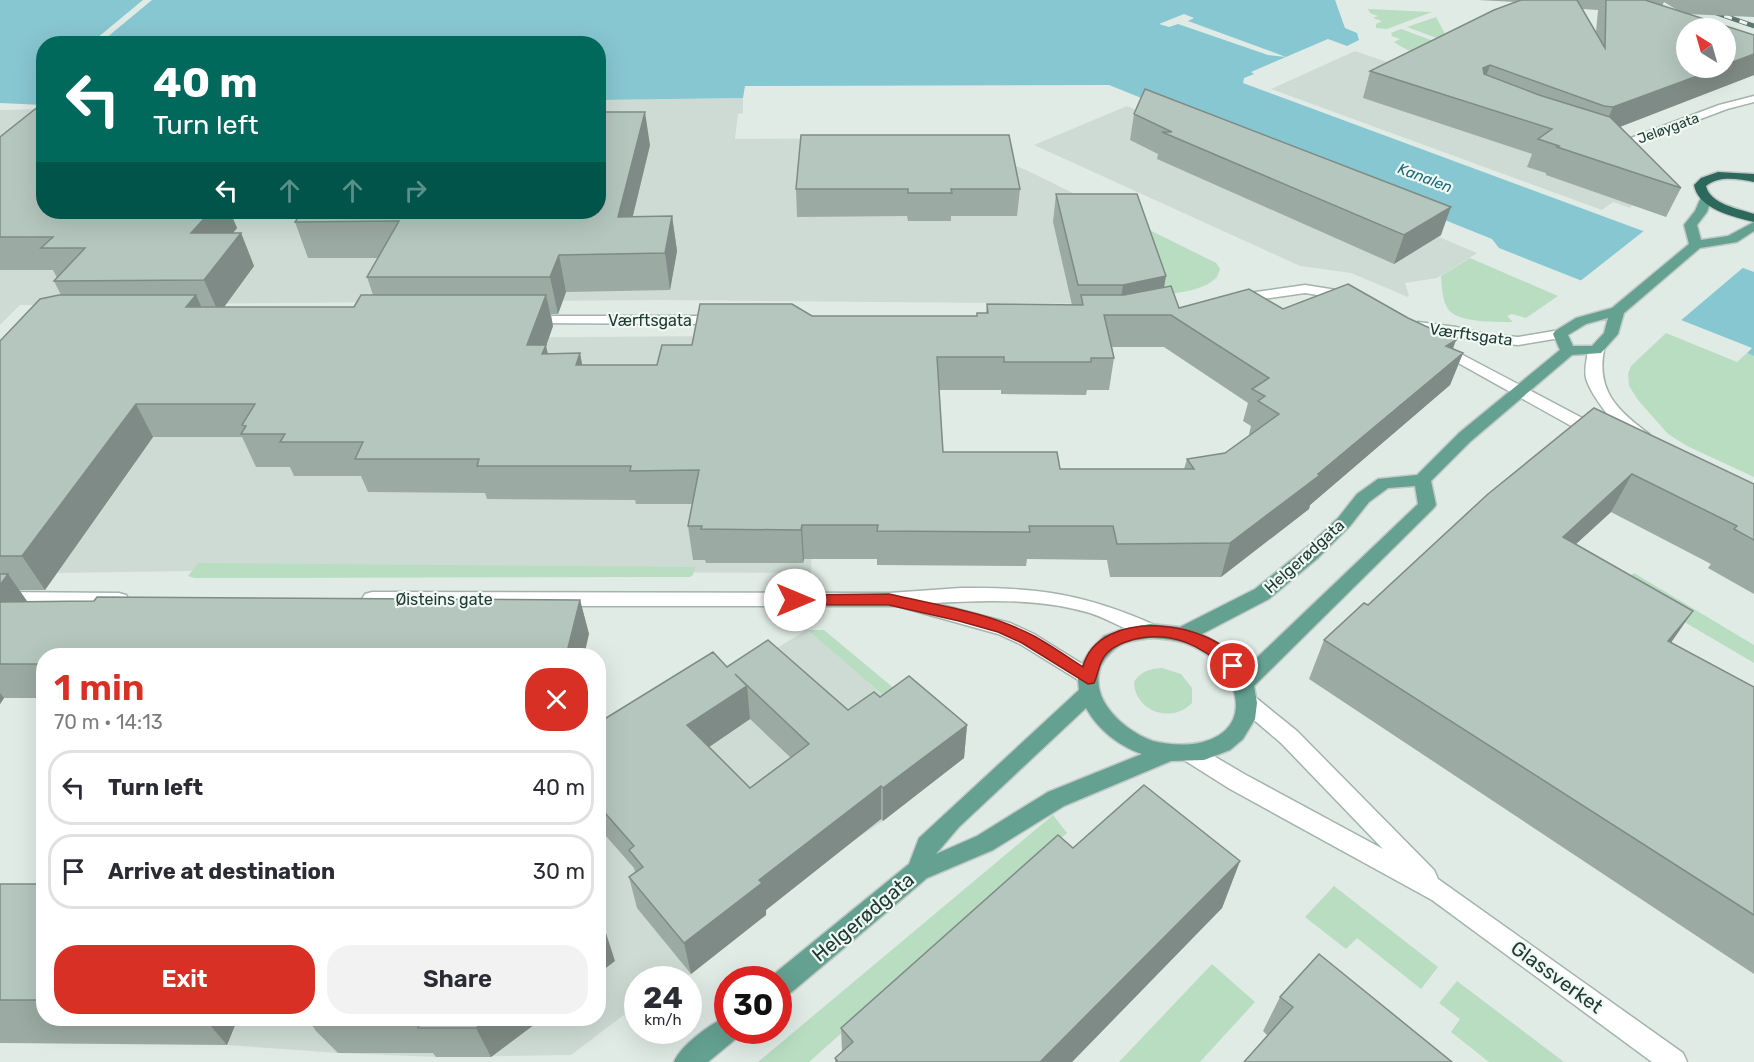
<!DOCTYPE html>
<html lang="en">
<head>
<meta charset="utf-8">
<style>
	:root { --surface:#fff; --page:#f2f2f3; --text:#2b2b33; --muted:#7c7c81; --line:#e1e1e2; --accent:#d93025 }
	body { margin:0; font-family:Rubik,sans-serif; background:var(--page); color:var(--text); height:100vh; display:flex; flex-direction:column; font-size:22px; white-space:nowrap }
	* { box-sizing:border-box; margin:0 }
	p { font-size:20px; color:var(--muted) }
	.icon { flex:none; width:33px; height:33px; fill:none; stroke:currentColor; stroke-width:2; stroke-linecap:round; stroke-linejoin:round }
	.map { position:relative; flex:1; overflow:hidden }
	.drawer { position:absolute; left:36px; top:648px; width:570px; height:378px; display:flex; flex-direction:column; background:var(--surface); border-radius:24px; box-shadow:0 6px 24px #0002 }
	.drawer>* { flex:none }
	.hud { position:absolute; left:36px; top:36px; width:570px; height:183px; border-radius:24px; box-shadow:0 6px 24px #0002; background:#00695c; color:#fff; overflow:hidden }
	.needle { width:39px; rotate:323deg }
	.controls { position:absolute; left:1676px; top:18px; display:grid; gap:12px }
	.controls a { display:grid; place-items:center; width:60px; height:60px; border-radius:50%; background:var(--surface); box-shadow:0 6px 24px #0002; font-size:30px }
	.speed { position:absolute; left:624px; top:966px; display:flex; gap:12px; font-size:30px; font-weight:700; text-align:center }
	.speed>* { display:grid; place-content:center; width:78px; height:78px; border-radius:50%; background:var(--surface); box-shadow:0 6px 24px #0002; line-height:1 }
	.speed small { font-size:15px; font-weight:400 }
	.speed .limit { border:9px solid #d22; background:#fff; color:#111 }
	.pin { position:absolute; display:grid; place-items:center; width:51px; height:51px; color:#fff; margin:-26px; border:3px solid #fff; border-radius:50%; box-shadow:0 2px 6px #0007 }
	.me { position:absolute; width:66px; margin:-33px; rotate:90deg; stroke-linejoin:round; filter:drop-shadow(0 0 4px #0008) }
	.turn { display:flex; align-items:center; gap:21px; height:126px; padding:0 18px; font-size:27px }
	.turn .icon { width:78px; height:78px; stroke-width:2.5 }
	.turn b { display:block; font-size:42px; line-height:51px }
	.lanes { display:flex; align-items:center; height:57px; padding:0 18px; background:#0003; justify-content:center; gap:30px; direction:ltr }
	.lanes .off { opacity:.35 }
	.round { display:grid; place-items:center; flex:none; width:63px; height:63px; border-radius:24px; background:var(--page) }
	.headline { display:flex; align-items:center; justify-content:space-between; height:102px; padding:0 18px }
	h1 { font-size:36px; font-weight:600; line-height:45px; color:var(--accent) }
	.cta { display:flex; gap:12px; margin-top:auto; padding:12px 18px }
	.cta a { flex:1; height:69px; border-radius:24px; background:var(--accent); color:#fff; font-size:24px; font-weight:600; line-height:69px; text-align:center }
	.cta a+a { background:var(--page); color:var(--text) }
	ul { padding:0; list-style:none }
	li { display:flex; align-items:center; gap:18px; height:75px; margin:0 12px 9px; padding:0 6px; border:3px solid var(--line); border-radius:24px }
	li div { flex:1 }
	li b { display:block; font-size:22px }
	li em { font-style:normal }
	.map>svg:first-child { display:block }
	.built { fill:#cedbd5 }
	.green { fill:#b8ddc1 }
	.water { fill:#87c7d1 }
	.pier { fill:#e0ebe6 }
	.lines { fill:none; stroke-linecap:round; stroke-linejoin:round }
	.minor-casing { stroke:#a3b3ad; stroke-width:3 }
	.major-casing { stroke:#c1c8c6; stroke-width:3 }
	.highway-casing { stroke:#c1c8c6; stroke-width:3 }
	.minor { fill:#fff; fill-rule:evenodd }
	.major { fill:#64a190; fill-rule:evenodd }
	.highway { fill:#2c685b; fill-rule:evenodd }
	.rail-casing { stroke:#5b776f; stroke-width:4.5 }
	.rail { stroke:#f0f8f4; stroke-width:3; stroke-dasharray:8; stroke-linecap:butt }
	.wall { fill:#9caaa4; fill-rule:evenodd }
	.shaded-wall { fill:#7f8b86 }
	.building { fill:#b5c6bf; stroke:#7f8b86; stroke-width:1.5; fill-rule:evenodd }
	.route { fill:#d93025; stroke:#8d1f18; stroke-width:1.5 }
	.labels { text-anchor:middle; stroke-width:4.5; stroke-linejoin:round; paint-order:stroke }
	.far-street-label { font-size:14px; fill:#203b34; stroke:#f0f8f4 }
	.far-water-label { font-size:15px; font-style:italic; fill:#1a6a78; stroke:#f0f8f4 }
	.street-label { font-size:16px; fill:#203b34; stroke:#f0f8f4 }
	.near-street-label { font-size:20px; fill:#203b34; stroke:#f0f8f4 }
</style>
</head>
<body>
<div class="map">
<svg width="1754" height="1062" viewBox="0 0 1754 1062">
	<rect width="100%" height="100%" fill="#e0ebe6"/>
	<path class="built" d="M1355,51L1390,63L1634,204L1630,208L1613,202L1602,210L1271,89Z
		M743,98V113L738,114L735,139L947,138L1026,170L1216,263L1220,269L1217,278L1207,285L1192,289L1106,304L662,300L20,305L0,325V110L43,109L44,212H598L599,100Z
		M1127,106L1441,235L1439,237L1477,253L1437,278L1405,283L1409,295L1408,297L1351,273L1300,266L1034,145Z
		M717,336L817,438L811,573L191,571L57,573L150,439L264,339Z
		M808,629L902,713L883,821L850,843L767,909L766,915L691,974L680,979L638,980L637,1005L571,1055L436,1057L338,1053L227,1045L238,1019L598,1018L599,757Z"/>
	<path class="green" d="M1368,9L1432,12L1387,29L1376,28V24L1382,21L1373,18L1378,16L1370,13Z
		M1436,17L1450,43L1407,27Z
		M1401,29L1447,46C1425,53 1415,57 1394,42L1400,39L1392,36L1391,33Z
		M1097,204L1216,263L1220,269C1211,295 1166,293 1143,297Z
		M1470,258L1558,296L1526,318L1512,314L1507,316L1513,322C1498,322 1457,323 1448,309C1442,300 1442,286 1441,276Z
		M1666,333L1737,362L1747,353L1754,356V477L1687,446L1668,434L1638,400L1629,386L1628,374L1631,366Z
		M198,563L695,567L693,575L690,577L194,578L188,576Z
		M1634,573L1754,645V663L1620,584Z
		M808,630H824L914,705L903,713Z
		M1162,668L1181,674L1192,688V703C1172,724 1135,712 1134,682C1141,671 1149,669 1162,668Z
		M1053,815L1067,833L809,1062H758Z
		M1334,886L1438,967L1421,989L1357,938L1346,949L1305,917Z
		M1212,964L1255,1002L1200,1062H1119Z
		M1457,981L1564,1062H1489L1451,1032L1460,1019L1439,1003Z"/>
	<path class="water" d="M0,0H1335L1345,28L1357,33L1359,40L1347,46L1328,39L1251,72L1254,74L1244,78L1243,83L1754,272V356L1747,353L1752,348L1499,248L1492,239L1109,85L745,86L743,98L599,100L598,44H44L43,105L0,103Z"/>
	<path class="pier" d="M143,0H152L100,43H91Z
		M1184,14L1194,18L1188,21L1286,57L1268,55L1178,24L1169,27L1159,24Z
		M1645,230L1745,266L1679,322L1579,282Z"/>
	<g class="lines">
		<defs>
			<path id="minor" d="M1754,96V102L1727,109L1637,143L1610,145L1604,142L1610,139L1631,138L1719,105Z
				M1305,285L1349,292L1356,296L1349,300L1305,293L1234,303L1227,299L1234,295Z
				M528,316H722L729,320L722,324L523,323L521,320Z
				M1418,322L1456,327L1484,334L1518,337L1560,330L1567,334L1560,338L1518,345L1484,342L1413,329L1411,326Z
				M1440,343L1603,429L1605,433L1597,438L1591,437L1435,350L1433,347L1435,344Z
				M1596,345L1604,350C1596,391 1618,411 1649,434L1651,438L1649,442C1628,447 1591,397 1586,378C1584,368 1587,360 1588,350Z
				M961,588C1038,587 1086,594 1157,626L1160,631L1157,636L1150,638C1129,632 1111,620 1090,613C1041,598 985,600 934,603L1010,623L1034,634L1095,672L1098,678L1095,684L1088,686L1020,644L998,634L897,606H372L365,604L362,599L365,594L372,592L889,593Z
				M0,592L119,593L126,595L129,600L126,605L119,607L0,606Z
				M1248,695L1255,697L1297,731L1434,870L1438,879L1683,1053L1687,1062H1652L1432,900L1230,789L1184,760L1181,754L1184,748L1192,745L1200,748L1246,775L1383,849L1281,743L1241,709L1238,703L1241,697Z"/>
			<path id="major" d="M1706,194L1712,198L1707,212L1697,225L1701,240L1728,236L1754,222V231L1737,242L1700,248L1624,313L1618,334L1601,353L1572,355L1471,441L1431,481L1436,505L1433,509L1254,686L1257,703L1255,719L1243,739L1230,750L1204,760L1171,761L1064,806L993,850L927,878L787,996L778,999V980L769,978L909,864L919,838L1079,690L1078,679L1083,662L1091,649L1104,636L1123,629L1150,624L1180,627L1255,589L1306,548L1338,518L1357,494L1378,479L1417,475L1459,433L1560,350L1553,334L1555,331L1576,318L1612,308L1689,244L1684,225L1695,211L1702,195ZM1608,318L1604,333L1592,346H1573L1568,335L1586,324ZM1415,486L1418,504L1245,669L1225,647L1202,634L1269,599L1318,558L1350,526L1369,502L1388,488ZM1150,638C1169,639 1187,641 1203,652C1238,674 1255,728 1203,742C1188,746 1168,745 1153,741C1125,731 1088,700 1101,666C1105,657 1114,648 1123,644C1131,640 1141,640 1150,638ZM1086,708C1098,730 1119,746 1142,754L1048,792L977,836L936,854L959,827Z
				M728,1016V1030H740L737,1038L708,1062H674C680,1046 711,1023 728,1016Z"/>
			<path id="highway" d="M1718,172L1754,174V182C1738,179 1720,175 1706,186C1710,204 1739,209 1754,214V222C1734,217 1698,209 1694,185L1701,178Z"/>
		</defs>
		<use href="#minor" class="minor-casing"/>
		<use href="#major" class="major-casing"/>
		<use href="#highway" class="highway-casing"/>
		<use href="#minor" class="minor"/>
		<use href="#major" class="major"/>
		<use href="#highway" class="highway"/>
		<defs>
			<path id="rail" d="M1679,0L1754,26"/>
		</defs>
		<use href="#rail" class="rail-casing"/>
		<use href="#rail" class="rail"/>
	</g>
	<path class="wall" d="M1478,0H1754V17L1687,14L1754,75L1620,127L1681,188L1666,217L1546,175V173L1527,167L1532,154L1363,98L1370,71L1516,2ZM1664,2L1677,10L1662,6ZM1582,9L1598,10L1596,32Z
		M1134,114L1441,235L1394,264L1157,159L1158,154L1130,140Z
		M0,137L44,212H230L237,228L232,233H241L254,266L224,307H354L373,295L367,277L378,258H308L295,222L650,145L633,216H672L677,251L670,290L566,292L558,314H551L553,326L546,346L548,354L580,353L582,365H657L692,345L812,316H976L986,313L987,304L1072,305L1053,222L1056,194L1164,287L1179,308L1283,309L1408,318L1456,340L1453,349L1463,353L1450,385L1310,505L1309,509L1221,577H1110L1107,560L1027,559L1026,566L877,565V559H804L803,563H706L705,560H693L688,526L693,504H636L635,500L487,499L485,493L368,492L361,476H294L290,467H256L242,437H153L45,590H19L27,602L580,600L589,634L44,656V698H4L0,704V341L61,295L54,281L57,278L53,270H0ZM1112,347H1164L1248,403L1243,421L1251,426L1249,434L1250,435L1225,453L1187,459L1184,469H1060L943,452L939,390H1001V394L1086,395L1087,390H1109L1114,358Z
		M796,189H1020L1017,216H951V221H908L907,216L797,217Z
		M1594,408L1754,484V594L1708,568L1711,564L1611,512L1576,544L1671,643L1754,687V974L1309,679L1324,640L1368,605Z
		M727,667L848,710L880,697L967,725L964,758L883,821L881,819L766,910V915L691,974L637,908L629,877L635,872L634,868L598,827V723ZM750,719L791,758L750,788L709,747Z
		M1073,848L1240,861L1222,908L1072,1062H835V1058L842,1052L841,1028Z
		M0,884H44V1018H238L227,1045L0,1043Z
		M1280,997L1452,1062L1268,1036L1263,1031Z
		M307,1018H543L491,1057H436L433,1053H338L316,1031Z"/>
	<path class="shaded-wall" d="M1754,54V75L1601,134L1613,107L1719,68H1725V65Z
		M1490,65L1481,91L1483,68Z
		M645,112L650,145L624,252L618,217Z
		M1451,207L1441,235L1394,264L1404,235Z
		M210,212H230L237,228L206,267L191,233Z
		M672,216L677,251L670,290L665,253Z
		M241,233L254,266L219,314L204,280Z
		M559,255L566,292L558,314L550,277Z
		M1166,276L1161,305L1118,314L1123,285Z
		M196,295L210,326L186,307Z
		M546,295L553,326L546,346L553,378L527,345Z
		M1456,340L1445,368L1463,353L1450,385L1310,505L1309,509L1221,577L1230,543L1318,474L1446,346Z
		M580,353L586,386L576,365Z
		M136,404L153,437L45,590L22,556Z
		M1632,474L1611,512L1542,575L1563,537Z
		M802,525L804,559L803,563L801,530Z
		M8,574L32,608L0,610V585Z
		M580,600L589,634L584,656H566Z
		M1693,611L1666,650L1668,641Z
		M747,686L750,719L693,758L687,725Z
		M0,693L4,698L0,704Z
		M967,725L964,758L883,821V788Z
		M881,786V819L766,910V915L691,974L684,943L759,880Z
		M1240,861L1222,908L1072,1062H1040Z
		M605,930L615,961L598,974V935Z
		M204,1018H238L227,1045Z
		M489,1018H543L491,1057L476,1028Z"/>
	<path class="building" d="M1521,0H1577L1605,48L1606,0H1645L1754,35V54L1725,65V28H1686V68H1719L1613,107L1604,106L1490,65L1483,68L1484,74L1539,95L1610,117L1681,188L1557,147L1559,146L1538,139L1552,129L1370,71L1494,10Z
		M1145,89L1451,207L1404,235L1162,132H1172L1134,114Z
		M44,102V212H210L191,233H241L204,280L54,281L85,248H41L53,237H0V137Z
		M598,112H645L618,217L672,216L665,253L559,255L550,277H367L399,221L295,222L302,212H598Z
		M801,135H1009L1020,189H951L952,193H908V189H796Z
		M1056,194H1137L1166,276L1123,285H1078Z
		M1348,284L1408,318L1456,340L1446,346L1463,353L1318,474L1320,475L1230,543L1117,544L1113,526H1029L1030,532L877,531L878,525H802L801,530L701,529L702,526H688L699,470L630,471L631,466H477L479,459H355L363,442H280L285,434H241L246,426L242,425L255,404H136L22,556H0V341L40,299L59,295H196L186,307H354L361,295H546L527,345H546L542,354L580,353L576,365H657L662,345H692L700,304H792L812,316H977V313H988L987,304L1083,305L1081,295H1124L1171,286L1179,308L1249,289L1283,309ZM1104,315H1171L1269,378L1252,389L1265,396L1258,401L1279,414L1225,453L1187,459L1194,469H1060L1057,452H943L937,357H1004V362H1091V358H1114Z
		M1594,408L1754,484V540L1734,529L1737,526L1632,474L1563,537L1693,611L1668,641L1754,687V915L1324,640L1364,603L1368,605L1488,494Z
		M0,574H8L0,585Z
		M97,597L580,600L566,656H44V664H0V602L94,601Z
		M768,640L848,710L874,692L880,697L909,676L967,725L883,788L881,786L759,880L762,883L684,943L629,877L643,867L629,850L634,846L598,805V723L713,652L727,667ZM735,674L809,744L750,788L687,725L747,686Z
		M1144,785L1240,861L1040,1062H838L835,1058L853,1042L841,1028L1058,835L1073,848Z
		M0,884H44V1000H0Z
		M598,922L605,930L598,935Z
		M1319,954L1452,1062H1244L1293,1007L1280,997Z
		M311,1018H489L476,1028H418L420,1023L316,1024Z"/>
	<path class="route" d="M889,594C936,605 988,612 1032,635C1049,644 1066,656 1083,667C1098,606 1216,619 1241,666L1239,670H1228C1201,645 1172,631 1135,639C1125,642 1115,645 1107,653C1098,662 1099,673 1094,683L1088,684L1022,643L998,632L959,621L889,605H795L788,600L795,595Z"/>
	<g class="labels">
		<g class="far-street-label">
			<text transform="translate(1668 128) rotate(-20)" y="5">Jeløygata</text>
		</g>
		<g class="far-water-label">
			<text transform="translate(1425 178) rotate(21)" y="5">Kanalen</text>
		</g>
		<g class="street-label">
			<text x="650" y="326">Værftsgata</text>
			<text transform="translate(1471 334) rotate(8)" y="6">Værftsgata</text>
			<text transform="translate(1304 556) rotate(-42)" y="6">Helgerødgata</text>
			<text x="444" y="605">Øisteins gate</text>
		</g>
		<g class="near-street-label">
			<text transform="translate(863 917) rotate(-40)" y="7">Helgerødgata</text>
			<text transform="translate(1557 977) rotate(36)" y="7">Glassverket</text>
		</g>
	</g>
</svg>
<div class="controls">
<a><svg class="needle" viewBox="-14 -14 28 28"><path d="M0-13l5 13h-10z" fill="#e53935"/><path d="M0 13l5-13h-10z" fill="#7c7c81"/></svg></a>
</div>
<div class="speed"><div>24<small>km/h</small></div><div class="limit">30</div></div>
<div class="pin" style="left:1233px;top:666px;background:#d93025"><svg class="icon" aria-label="arrive" viewBox="0 0 24 24"><path d="M6 21V4h12l-3 4 3 4H6"/></svg></div>
<svg class="me" style="left:795px;top:600px" viewBox="-20 -20 40 40"><circle r="19" fill="#fff"/><path d="M0-13L10 11 0 6-10 11z" fill="#d93025"/></svg>
<div class="hud">
<div class="turn"><svg class="icon" aria-label="left" viewBox="0 0 24 24"><path d="M17 20v-9H6M10 6l-5 5 5 5"/></svg><div><b>40 m</b>Turn left</div></div>
<div class="lanes"><svg class="icon" aria-label="left" viewBox="0 0 24 24"><path d="M17 20v-9H6M10 6l-5 5 5 5"/></svg><svg class="icon off" aria-label="ahead" viewBox="0 0 24 24"><path d="M12 20V5M6 11l6-6 6 6"/></svg><svg class="icon off" aria-label="ahead" viewBox="0 0 24 24"><path d="M12 20V5M6 11l6-6 6 6"/></svg><svg class="icon off" aria-label="right" viewBox="0 0 24 24"><path d="M7 20v-9h11M14 6l5 5-5 5"/></svg></div>
</div>
<section class="drawer">
<div class="headline"><div><h1>1 min</h1><p>70 m · 14:13</p></div><a class="round" style="background:#d93025;color:#fff"><svg class="icon" aria-label="close" viewBox="0 0 24 24"><path d="M6 6l12 12M18 6L6 18"/></svg></a></div>
<ul>
<li><svg class="icon" aria-label="left" viewBox="0 0 24 24"><path d="M17 20v-9H6M10 6l-5 5 5 5"/></svg><div><b>Turn left</b></div><em>40 m</em></li>
<li><svg class="icon" aria-label="arrive" viewBox="0 0 24 24"><path d="M6 21V4h12l-3 4 3 4H6"/></svg><div><b>Arrive at destination</b></div><em>30 m</em></li>
</ul>
<div class="cta"><a>Exit</a><a>Share</a></div>
</section>
</div>
</body>
</html>
